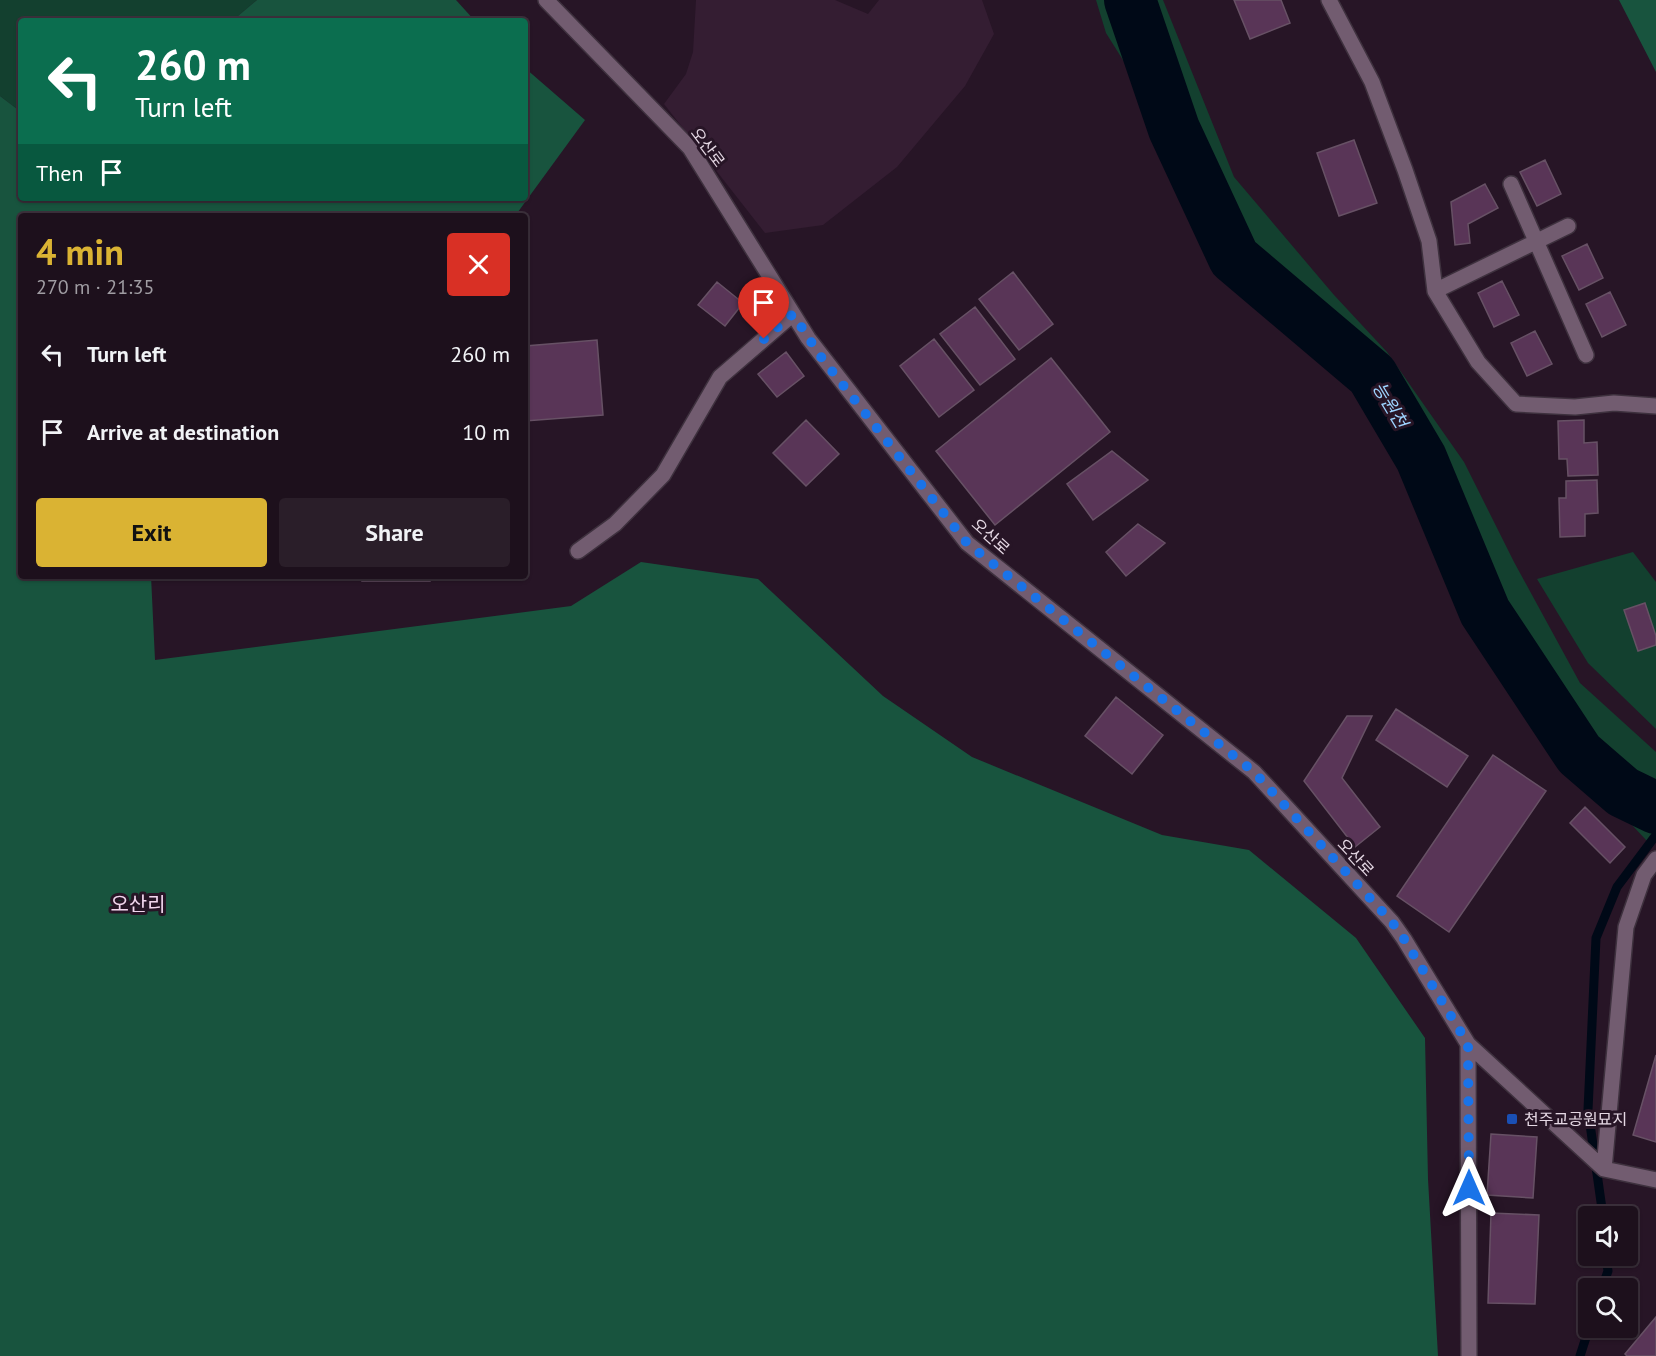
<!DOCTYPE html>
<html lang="en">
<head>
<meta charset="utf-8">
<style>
	:root { --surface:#1d101c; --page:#2a1e29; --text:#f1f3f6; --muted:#a09da3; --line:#3b303b; --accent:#dab333 }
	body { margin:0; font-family:"PT Sans","Noto Sans KR",sans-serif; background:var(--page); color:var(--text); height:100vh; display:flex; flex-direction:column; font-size:22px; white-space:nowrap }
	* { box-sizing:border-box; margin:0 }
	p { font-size:20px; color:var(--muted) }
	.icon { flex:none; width:33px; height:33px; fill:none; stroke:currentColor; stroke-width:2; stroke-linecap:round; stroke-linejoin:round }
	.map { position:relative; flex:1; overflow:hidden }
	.details { position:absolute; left:18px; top:213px; width:510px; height:366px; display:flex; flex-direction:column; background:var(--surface); border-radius:6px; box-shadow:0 2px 4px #0004,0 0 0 2px var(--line) }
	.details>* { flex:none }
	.banner { position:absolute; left:18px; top:18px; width:510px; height:183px; border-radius:6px; box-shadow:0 2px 4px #0004,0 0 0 2px var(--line); background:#0b6e4f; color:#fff; overflow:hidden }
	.fabs { position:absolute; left:1578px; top:1206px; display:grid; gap:12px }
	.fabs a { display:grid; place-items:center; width:60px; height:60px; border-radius:6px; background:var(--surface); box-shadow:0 2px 4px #0004,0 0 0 2px var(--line); font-size:30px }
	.pin { position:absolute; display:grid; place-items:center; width:51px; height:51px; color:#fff; margin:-62px -26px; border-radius:50% 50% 50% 0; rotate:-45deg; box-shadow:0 0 6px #0007 }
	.pin .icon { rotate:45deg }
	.me { position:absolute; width:66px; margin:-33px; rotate:0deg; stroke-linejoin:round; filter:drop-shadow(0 0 4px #0008) }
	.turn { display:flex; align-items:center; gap:21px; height:126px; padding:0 18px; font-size:27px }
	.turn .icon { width:78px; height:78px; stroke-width:2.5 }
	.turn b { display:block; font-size:42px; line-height:51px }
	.then { display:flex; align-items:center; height:57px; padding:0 18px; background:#0003; gap:12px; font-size:22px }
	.round { display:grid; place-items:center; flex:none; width:63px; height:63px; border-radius:6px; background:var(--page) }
	.headline { display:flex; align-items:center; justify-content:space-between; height:102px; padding:0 18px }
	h1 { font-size:36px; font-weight:700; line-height:45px; color:var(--accent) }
	.primary-button { display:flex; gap:12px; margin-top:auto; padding:12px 18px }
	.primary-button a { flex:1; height:69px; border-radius:6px; background:var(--accent); color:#111; font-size:24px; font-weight:700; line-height:69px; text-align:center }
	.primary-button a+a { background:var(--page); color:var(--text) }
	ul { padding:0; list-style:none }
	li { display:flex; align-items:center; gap:18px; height:78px; padding:0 18px }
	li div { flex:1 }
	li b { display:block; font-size:22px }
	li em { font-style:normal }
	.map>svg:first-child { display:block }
	.built { fill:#341d32 }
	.green { fill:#13402f }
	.forest { fill:#18543e }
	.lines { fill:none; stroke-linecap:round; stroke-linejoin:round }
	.stream { stroke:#000917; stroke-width:9 }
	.river { stroke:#000917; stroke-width:52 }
	.building { fill:#593557; stroke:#675165; stroke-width:1.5 }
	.minor-casing { stroke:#3e313e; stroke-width:18 }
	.minor { stroke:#725c70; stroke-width:15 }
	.route { stroke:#1a73e8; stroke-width:10; stroke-dasharray:0 18 }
	.transit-dot { fill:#1a4fb4; stroke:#271526; stroke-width:2 }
	.labels { text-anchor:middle; stroke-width:6; stroke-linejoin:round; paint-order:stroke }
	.street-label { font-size:16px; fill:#e5d8e4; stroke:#271526 }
	.poi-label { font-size:16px; fill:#e5d8e4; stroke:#271526; text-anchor:start }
	.water-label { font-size:18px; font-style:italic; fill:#9ed4ff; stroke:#271526 }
	.quarter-label { font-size:20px; fill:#f1d7ee; stroke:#271526 }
</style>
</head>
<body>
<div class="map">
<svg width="1656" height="1356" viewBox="0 0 1656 1356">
	<rect width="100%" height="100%" fill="#271526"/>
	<path class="built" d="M696,0H835L868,14L879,0H982L994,34L965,86L897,167L823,225L765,233L664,104L686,74L693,52Z"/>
	<path class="green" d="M0,0H257L232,21H21V112L0,96Z
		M1096,0H1118L1168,123L1229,261L1232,260L1370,376L1419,459L1483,613L1576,757L1621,795L1656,813V829L1647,841L1571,760L1480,617L1416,465L1367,380L1254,294L1222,262L1143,92L1106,33Z
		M1141,0H1163L1234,177L1334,295L1387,352L1464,462L1514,562L1580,683L1656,752V802L1588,753L1493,610L1428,456L1376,369L1239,252L1178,122Z
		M1633,552L1656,582V729L1588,663L1537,579Z"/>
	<path class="forest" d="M257,0H456L475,21H232Z
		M1619,0H1656V72Z
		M525,68L585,120L515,216H21V576H151L155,660L571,606L641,562L758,579L883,696L972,757L1162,835L1249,850L1356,938L1425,1038L1428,1179L1438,1356H0V96L21,112V198H525Z"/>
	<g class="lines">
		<path class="stream" d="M1603,1216L1588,1110L1596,938L1617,887L1656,835
			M1602,1288L1608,1271L1606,1256
			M1580,1356L1589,1328"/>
		<path class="river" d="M1130,0L1174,129L1234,258L1372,375L1421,458L1485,612L1579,754L1623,792L1656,808"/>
	</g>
	<path class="building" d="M1234,0H1281L1290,23L1250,39Z
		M1354,140L1377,203L1339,216L1317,153Z
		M1545,160L1561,194L1537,206L1520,172Z
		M1485,184L1498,208L1468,224L1470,243L1455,245L1451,202Z
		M1587,244L1603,278L1579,290L1562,256Z
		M1013,272L1053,324L1019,350L979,299Z
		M1502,281L1519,315L1494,327L1478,293Z
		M717,282L743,303L725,326L698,305Z
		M1610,292L1626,325L1602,337L1586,304Z
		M975,307L1015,359L980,385L940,334Z
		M1535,331L1552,364L1527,376L1511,343Z
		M934,339L974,390L939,417L900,366Z
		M597,340L603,415L525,421V346Z
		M786,352L804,376L777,397L758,374Z
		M1051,358L1110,432L995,525L936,451Z
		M806,420L839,454L806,486L773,453Z
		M1584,420V443L1597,442L1598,475L1568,476L1567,459H1559L1558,421Z
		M1112,451L1148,480L1093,520L1067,484Z
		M1597,480L1598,513L1585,514V536L1560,537L1559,498H1566V481Z
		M1138,524L1165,543L1126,576L1106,552Z
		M362,576H430V581H362Z
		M1645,603L1656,636V645L1638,651L1624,610Z
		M1116,697L1163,735L1132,774L1085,736Z
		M1396,709L1468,756L1447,787L1376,740Z
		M1347,716H1372L1342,778L1380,827L1355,847L1304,781Z
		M1493,755L1546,791L1449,932L1397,896Z
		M1585,807L1625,847L1610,863L1570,823Z
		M1656,1055V1142L1633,1135Z
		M1491,1134L1537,1137L1533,1198L1487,1195Z
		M1491,1213L1539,1215L1535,1304L1488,1303Z
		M1656,1317V1356H1627L1625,1354Z"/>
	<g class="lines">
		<defs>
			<path id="minor" d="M546,0L690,148L808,338L967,543L1254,772L1392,922L1404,939L1468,1044L1604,1169L1656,1180
				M1329,0L1372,82L1405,170L1429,241L1435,291L1478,362L1516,404L1575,407L1614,403L1656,406
				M1511,184L1586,355
				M1435,291L1568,226
				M578,551L615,524L663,475L720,377L793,314
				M1468,1044L1469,1356
				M1604,1169L1626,927L1644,875L1656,859"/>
		</defs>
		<use href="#minor" class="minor-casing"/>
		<use href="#minor" class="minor"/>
	</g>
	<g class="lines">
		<path class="route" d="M764,339L793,314L821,357L967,543L1254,772L1392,922L1404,939L1468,1044L1469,1188"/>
	</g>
	<rect class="transit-dot" x="1506" y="1113" width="12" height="12" rx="3"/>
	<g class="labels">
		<g class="street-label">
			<text transform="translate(708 147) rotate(53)" y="6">오산로</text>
			<text transform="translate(991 536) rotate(42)" y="6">오산로</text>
			<text transform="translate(1356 857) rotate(47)" y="6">오산로</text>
		</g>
		<g class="poi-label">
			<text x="1524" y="1125">천주교공원묘지</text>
		</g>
		<g class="water-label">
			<text transform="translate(1390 405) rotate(59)" y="6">능원천</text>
		</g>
		<g class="quarter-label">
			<text x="138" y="911">오산리</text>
		</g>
	</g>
</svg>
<div class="fabs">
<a><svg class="icon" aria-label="sound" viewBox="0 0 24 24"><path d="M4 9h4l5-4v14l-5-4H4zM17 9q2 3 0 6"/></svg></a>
<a><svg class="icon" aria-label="search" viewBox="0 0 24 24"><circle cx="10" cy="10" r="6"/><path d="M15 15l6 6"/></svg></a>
</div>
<div class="pin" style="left:764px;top:339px;background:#d93025"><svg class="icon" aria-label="arrive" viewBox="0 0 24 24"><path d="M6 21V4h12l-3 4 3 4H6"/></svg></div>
<svg class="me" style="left:1469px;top:1188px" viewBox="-20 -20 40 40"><path d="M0-17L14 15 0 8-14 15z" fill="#1a73e8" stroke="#fff" stroke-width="4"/></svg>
<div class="banner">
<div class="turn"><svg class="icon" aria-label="left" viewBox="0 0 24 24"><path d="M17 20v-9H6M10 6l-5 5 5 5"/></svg><div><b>260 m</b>Turn left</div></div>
<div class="then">Then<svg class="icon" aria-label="arrive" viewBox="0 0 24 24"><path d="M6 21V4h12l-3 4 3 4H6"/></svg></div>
</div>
<section class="details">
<div class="headline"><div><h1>4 min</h1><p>270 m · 21:35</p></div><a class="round" style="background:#d93025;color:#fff"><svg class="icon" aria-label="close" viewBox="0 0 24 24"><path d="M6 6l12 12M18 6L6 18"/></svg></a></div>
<ul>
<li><svg class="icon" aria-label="left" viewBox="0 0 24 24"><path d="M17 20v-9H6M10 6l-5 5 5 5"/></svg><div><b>Turn left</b></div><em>260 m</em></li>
<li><svg class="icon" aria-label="arrive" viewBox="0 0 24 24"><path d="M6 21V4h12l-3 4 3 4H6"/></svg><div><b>Arrive at destination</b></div><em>10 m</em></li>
</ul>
<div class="primary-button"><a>Exit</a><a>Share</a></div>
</section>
</div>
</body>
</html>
